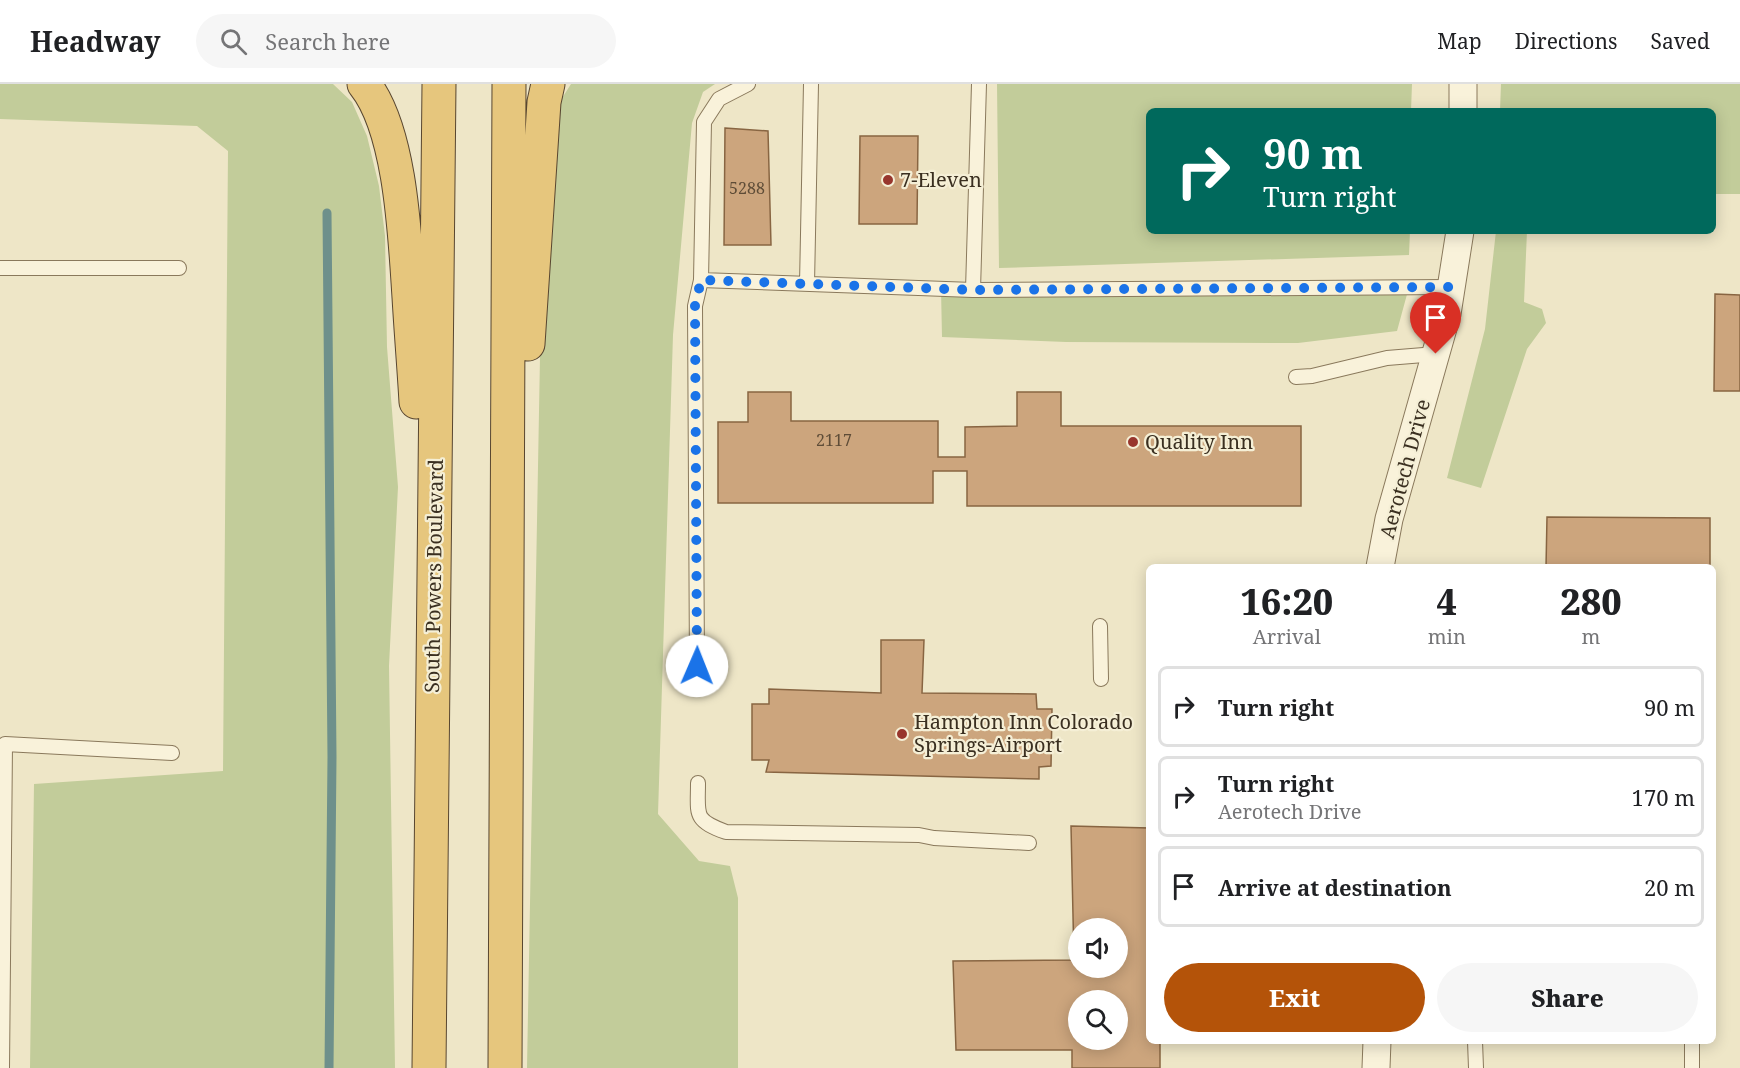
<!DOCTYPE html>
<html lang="en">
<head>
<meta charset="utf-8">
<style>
	:root { --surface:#fff; --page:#f6f6f6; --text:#202124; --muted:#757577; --line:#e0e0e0; --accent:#b45309 }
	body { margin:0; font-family:"Noto Serif",serif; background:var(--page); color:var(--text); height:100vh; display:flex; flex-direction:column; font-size:22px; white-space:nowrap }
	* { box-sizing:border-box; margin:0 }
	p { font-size:20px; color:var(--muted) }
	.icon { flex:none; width:33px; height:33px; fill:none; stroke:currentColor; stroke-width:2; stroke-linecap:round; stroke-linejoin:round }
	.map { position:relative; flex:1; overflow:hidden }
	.details { position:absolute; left:1146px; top:480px; width:570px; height:480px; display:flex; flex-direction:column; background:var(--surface); border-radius:9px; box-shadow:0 3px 15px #0003 }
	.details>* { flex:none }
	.hud { position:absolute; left:1146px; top:24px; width:570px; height:126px; border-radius:9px; box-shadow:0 3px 15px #0003; background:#00695c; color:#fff; overflow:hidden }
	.fabs { position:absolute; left:1068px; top:834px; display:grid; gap:12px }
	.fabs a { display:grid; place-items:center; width:60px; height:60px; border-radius:50%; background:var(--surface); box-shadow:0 3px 15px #0003; font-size:30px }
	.pin { position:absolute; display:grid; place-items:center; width:51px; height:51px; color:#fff; margin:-62px -26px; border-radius:50% 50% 50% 0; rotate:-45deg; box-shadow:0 0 6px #0007 }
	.pin .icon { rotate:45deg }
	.me { position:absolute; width:66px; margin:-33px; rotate:1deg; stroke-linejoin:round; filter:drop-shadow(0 0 4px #0008) }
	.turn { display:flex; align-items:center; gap:21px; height:126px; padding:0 18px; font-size:27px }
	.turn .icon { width:78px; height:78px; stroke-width:2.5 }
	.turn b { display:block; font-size:42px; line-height:51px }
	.eta { display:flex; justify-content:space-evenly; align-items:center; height:102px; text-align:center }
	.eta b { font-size:36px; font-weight:800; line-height:42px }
	.primary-button { display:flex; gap:12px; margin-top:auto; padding:12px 18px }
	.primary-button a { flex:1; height:69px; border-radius:36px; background:var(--accent); color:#fff; font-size:24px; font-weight:800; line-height:69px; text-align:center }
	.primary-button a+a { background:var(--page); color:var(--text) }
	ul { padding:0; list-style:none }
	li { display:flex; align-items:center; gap:18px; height:81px; margin:0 12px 9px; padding:0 6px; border:3px solid var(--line); border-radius:9px }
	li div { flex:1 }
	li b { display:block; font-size:22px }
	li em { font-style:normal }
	header { display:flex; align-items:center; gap:36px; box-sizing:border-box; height:84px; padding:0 30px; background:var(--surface); border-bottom:2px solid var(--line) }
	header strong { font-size:28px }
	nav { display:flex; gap:33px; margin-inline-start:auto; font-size:21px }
	.search { width:420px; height:54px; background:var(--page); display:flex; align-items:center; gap:15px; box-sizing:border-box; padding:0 21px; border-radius:33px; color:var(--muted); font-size:22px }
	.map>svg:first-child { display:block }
	.green { fill:#c2cc9a }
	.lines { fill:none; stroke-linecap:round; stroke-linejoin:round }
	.stream { stroke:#6e908b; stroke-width:9 }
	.building { fill:#cca57d; stroke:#886542; stroke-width:1.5; fill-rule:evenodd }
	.service-casing { stroke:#8a795c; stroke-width:16 }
	.minor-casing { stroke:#8a795c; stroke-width:29 }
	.trunk-casing { stroke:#584630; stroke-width:35 }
	.service { stroke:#f9f2da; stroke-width:14 }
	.minor { stroke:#f9f2da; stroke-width:27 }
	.trunk { stroke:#e6c67d; stroke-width:33 }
	.route { stroke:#1a73e8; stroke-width:10; stroke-dasharray:0 18 }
	.poi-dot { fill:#98362d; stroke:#f5efd6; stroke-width:2 }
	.labels { text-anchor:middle; stroke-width:4.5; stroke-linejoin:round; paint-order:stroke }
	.number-label { font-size:16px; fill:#5e4c37 }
	.poi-label { font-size:20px; fill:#3a2f20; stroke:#f5efd6; text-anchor:start }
	.street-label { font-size:20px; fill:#3a2f20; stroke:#f5efd6 }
</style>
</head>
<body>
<header>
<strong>Headway</strong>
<div class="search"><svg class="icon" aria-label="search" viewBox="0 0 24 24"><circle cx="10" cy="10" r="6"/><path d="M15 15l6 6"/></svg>Search here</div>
<nav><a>Map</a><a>Directions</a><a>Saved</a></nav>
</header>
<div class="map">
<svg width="1740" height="984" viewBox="0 0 1740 984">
	<rect width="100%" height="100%" fill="#eee6c7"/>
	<path class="green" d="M0,0H333L352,18L367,52L379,102L385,152L387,263L398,403L389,582L395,984H30L34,700L223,687L228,67L197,42L0,35Z
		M571,0H715L703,8L692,39L673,251L658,730L699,777L730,782L738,814V984H527L542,164L557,22Z
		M997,0H1412L1411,27H1149V147H1410L1409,171L999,184Z
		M1501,0H1740V110H1713V27H1500Z
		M1496,147H1527L1524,218L1542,225L1546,239L1527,265L1481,404L1447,394L1485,245Z
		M1409,203L1397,247L1298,259L1066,258L942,253L941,205Z"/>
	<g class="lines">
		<path class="stream" d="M327,129L332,673L329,984"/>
	</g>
	<path class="building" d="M725,44L768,47L771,161H724Z
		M860,52H918L917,140H859Z
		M1715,210L1740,211V307H1714Z
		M748,308H791V337H938V373H965V343L1017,342V308H1061V342H1301V422H967V387H933V419H718V338H748Z
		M1547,433L1710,434V483H1546Z
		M881,556H924L922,609L1036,610L1037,625H1052L1051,682L1039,683V695L766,688L769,676H752V620H769V605L881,609Z
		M1071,742L1149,744V957H1160V984H1072V966H956L953,877L1074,876ZM1078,844H1118V884H1078ZM1078,916H1118V956H1078Z"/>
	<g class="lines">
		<defs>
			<path id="service" d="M748,0L719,15L704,38L701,196L973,206
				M979,0L973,206L1451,203
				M0,184H179
				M807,200L811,0
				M1296,293L1312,292L1387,274L1436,270
				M1100,542L1101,595
				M697,583L695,222L701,196
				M698,699C698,731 693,736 726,748L919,751L934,754L1029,759
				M1475,957L1476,984
				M1692,957V984
				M2,984L5,660L172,669"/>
			<path id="minor" d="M1463,27V0
				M1380,483L1389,435L1447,230L1460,147
				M1376,984L1377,957"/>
			<path id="trunk" d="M364,0C401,46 405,154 409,213C411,248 414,283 416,318
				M528,260L544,18L548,0
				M429,984L439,0
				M505,984L509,0"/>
		</defs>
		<use href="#service" class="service-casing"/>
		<use href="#minor" class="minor-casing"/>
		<use href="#trunk" class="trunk-casing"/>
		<use href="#service" class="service"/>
		<use href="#minor" class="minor"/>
		<use href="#trunk" class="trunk"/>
	</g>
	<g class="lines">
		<path class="route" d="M697,582L695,222L701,196L973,206L1451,203L1447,230L1436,270"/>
	</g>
	<g class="poi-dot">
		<circle cx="888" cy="96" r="6"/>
		<circle cx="1133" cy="358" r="6"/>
		<circle cx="902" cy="650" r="6"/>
	</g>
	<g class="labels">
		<g class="number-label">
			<text x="747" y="110">5288</text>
			<text x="834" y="362">2117</text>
		</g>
		<g class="poi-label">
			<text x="900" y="103">7-Eleven</text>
			<text x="1145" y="365">Quality Inn</text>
			<text x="914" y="645">Hampton Inn Colorado<tspan x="914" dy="23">Springs-Airport</tspan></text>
		</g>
		<g class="street-label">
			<text transform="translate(1405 385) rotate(-75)" y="7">Aerotech Drive</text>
			<text transform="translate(434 492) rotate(-89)" y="7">South Powers Boulevard</text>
		</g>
	</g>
</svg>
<div class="fabs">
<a><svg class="icon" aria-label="sound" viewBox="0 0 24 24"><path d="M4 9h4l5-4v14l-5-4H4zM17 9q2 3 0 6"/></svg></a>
<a><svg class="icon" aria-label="search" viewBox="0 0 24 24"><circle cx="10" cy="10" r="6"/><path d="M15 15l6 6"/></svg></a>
</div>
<div class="pin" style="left:1436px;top:270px;background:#d93025"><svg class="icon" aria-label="arrive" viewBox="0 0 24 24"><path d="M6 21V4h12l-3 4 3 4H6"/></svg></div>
<svg class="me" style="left:697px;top:582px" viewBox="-20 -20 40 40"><circle r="19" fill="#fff"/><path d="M0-13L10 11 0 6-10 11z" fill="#1a73e8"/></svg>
<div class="hud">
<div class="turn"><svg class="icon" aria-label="right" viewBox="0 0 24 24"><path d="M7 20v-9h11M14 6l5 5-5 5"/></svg><div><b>90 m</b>Turn right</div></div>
</div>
<section class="details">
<div class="eta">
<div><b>16:20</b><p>Arrival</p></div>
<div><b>4</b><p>min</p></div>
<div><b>280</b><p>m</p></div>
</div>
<ul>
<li><svg class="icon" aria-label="right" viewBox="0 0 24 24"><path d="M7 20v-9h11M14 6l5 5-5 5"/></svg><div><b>Turn right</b></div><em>90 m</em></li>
<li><svg class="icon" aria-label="right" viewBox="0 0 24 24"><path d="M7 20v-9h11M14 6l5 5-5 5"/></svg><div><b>Turn right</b><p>Aerotech Drive</p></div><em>170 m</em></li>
<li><svg class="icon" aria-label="arrive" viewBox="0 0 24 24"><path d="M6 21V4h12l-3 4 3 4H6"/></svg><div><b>Arrive at destination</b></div><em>20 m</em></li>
</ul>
<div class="primary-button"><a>Exit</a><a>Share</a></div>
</section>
</div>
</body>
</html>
